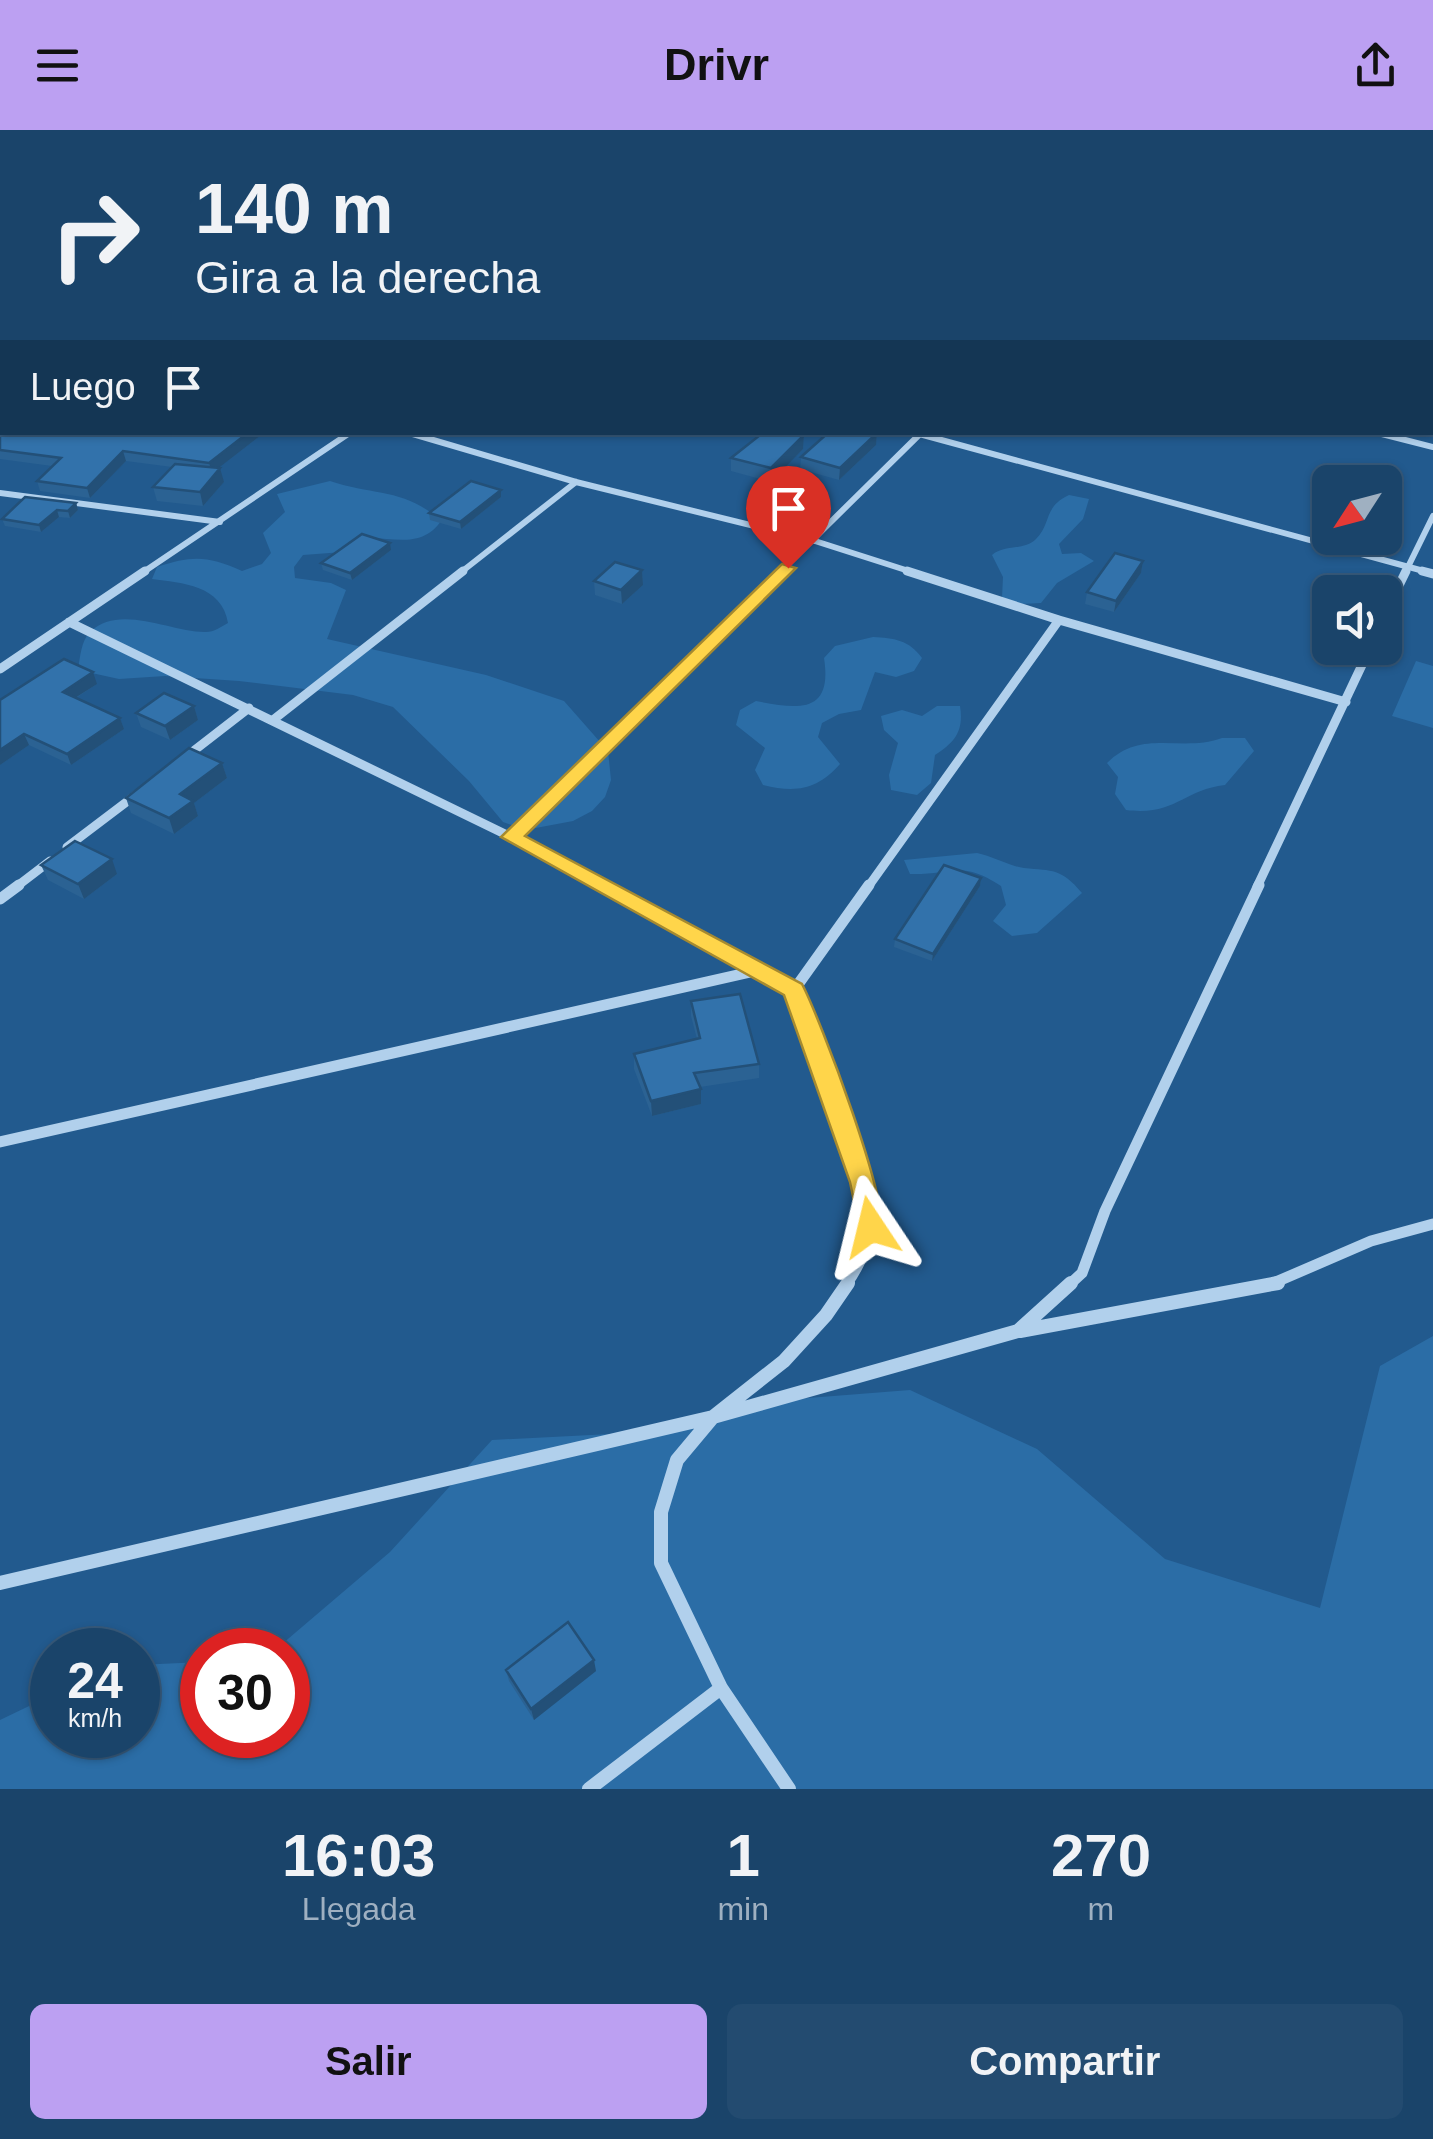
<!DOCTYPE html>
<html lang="es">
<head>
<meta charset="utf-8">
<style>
	:root { --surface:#1a446a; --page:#234b70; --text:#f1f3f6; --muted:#9fb0c1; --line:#385c7e; --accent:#bca0f2 }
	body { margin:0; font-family:Arial,sans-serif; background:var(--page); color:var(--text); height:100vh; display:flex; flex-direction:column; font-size:38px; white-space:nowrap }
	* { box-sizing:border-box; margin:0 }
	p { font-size:32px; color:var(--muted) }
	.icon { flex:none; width:55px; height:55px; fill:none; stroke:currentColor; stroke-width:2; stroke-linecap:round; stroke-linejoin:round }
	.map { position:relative; height:1659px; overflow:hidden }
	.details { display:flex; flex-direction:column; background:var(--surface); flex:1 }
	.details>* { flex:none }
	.top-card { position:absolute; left:0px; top:0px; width:1435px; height:305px; box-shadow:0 2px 8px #0004,0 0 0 2px var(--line); background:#1a446a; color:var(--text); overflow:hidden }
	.needle { width:65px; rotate:234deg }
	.buttons { position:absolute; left:1312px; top:335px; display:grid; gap:20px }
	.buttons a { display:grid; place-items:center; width:90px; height:90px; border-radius:15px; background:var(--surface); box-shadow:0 2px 8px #0004,0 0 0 2px var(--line); font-size:50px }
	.speed { position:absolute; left:30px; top:1498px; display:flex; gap:20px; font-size:50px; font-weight:700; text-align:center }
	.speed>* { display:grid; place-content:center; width:130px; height:130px; border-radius:50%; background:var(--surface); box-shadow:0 2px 8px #0004,0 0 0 2px var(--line); line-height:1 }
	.speed small { font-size:25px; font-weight:400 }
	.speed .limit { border:15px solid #d22; background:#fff; color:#111 }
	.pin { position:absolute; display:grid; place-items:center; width:85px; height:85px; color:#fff; margin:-102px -42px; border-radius:50% 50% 50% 0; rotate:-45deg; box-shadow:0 0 10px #0007 }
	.pin .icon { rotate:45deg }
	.me { position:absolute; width:110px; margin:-55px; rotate:350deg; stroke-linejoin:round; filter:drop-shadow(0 0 8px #0008) }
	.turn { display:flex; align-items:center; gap:35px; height:210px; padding:0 30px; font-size:45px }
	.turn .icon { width:130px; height:130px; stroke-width:2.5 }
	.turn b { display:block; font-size:70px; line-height:85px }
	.then { display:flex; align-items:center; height:95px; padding:0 30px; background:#0003; gap:20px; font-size:38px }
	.eta { display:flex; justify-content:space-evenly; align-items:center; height:170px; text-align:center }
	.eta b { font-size:60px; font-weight:700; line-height:70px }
	.primary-button { display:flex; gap:20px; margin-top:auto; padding:20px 30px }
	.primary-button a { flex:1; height:115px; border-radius:15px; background:var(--accent); color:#111; font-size:40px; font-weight:700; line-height:115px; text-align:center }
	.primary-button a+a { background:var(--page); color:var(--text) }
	header { display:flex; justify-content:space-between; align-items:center; height:130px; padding:0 30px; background:var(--accent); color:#111; font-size:45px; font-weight:700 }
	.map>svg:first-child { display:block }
	.green { fill:#2b6da6 }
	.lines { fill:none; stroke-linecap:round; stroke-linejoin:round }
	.minor-far4 { stroke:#b1d0ec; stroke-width:5 }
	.minor-far3 { stroke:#b1d0ec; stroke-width:6 }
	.minor-far2 { stroke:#b1d0ec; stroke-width:9 }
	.minor-far1 { stroke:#b1d0ec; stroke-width:11 }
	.minor { stroke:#b1d0ec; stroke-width:14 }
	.wall { fill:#2b6293 }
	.shaded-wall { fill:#235078 }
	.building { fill:#3272ab; stroke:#235078; stroke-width:2.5 }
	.route { fill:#ffd54a; stroke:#a68a30; stroke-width:2.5 }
</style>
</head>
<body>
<header><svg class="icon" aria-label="menu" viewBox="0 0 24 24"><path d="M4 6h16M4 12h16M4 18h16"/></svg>Drivr<svg class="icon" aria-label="share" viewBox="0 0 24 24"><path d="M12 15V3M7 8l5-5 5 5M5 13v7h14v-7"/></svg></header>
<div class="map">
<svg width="1433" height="1659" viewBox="0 0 1433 1659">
	<rect width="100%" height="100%" fill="#225a8e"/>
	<path class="green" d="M330,351C375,366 405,358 441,391C413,432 362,388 343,422L303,425L294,437L295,448L331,453L346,460L327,509L486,545L564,571L608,621L611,650L605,667L592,681L573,691L525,700L503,692L469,651L393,577L353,565L239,551L165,546L119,549L78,540C80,528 81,511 90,502C120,473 172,503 206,502C214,502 221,497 228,493C222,455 182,453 152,449L157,437C193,425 208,426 242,441L262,434L271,423L263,403L285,382L277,364Z
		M1069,365L1089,369L1083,389L1059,414L1062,424L1081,423L1094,431L1057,453L1041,473L1022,474L1002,468L1003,447L992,425C1005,414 1024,421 1036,409C1052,393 1043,377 1069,365Z
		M873,507C894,508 909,510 922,528L914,541L896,547L875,542L861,580L839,584L822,593L818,607L840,634C817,660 796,663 763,655L755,640L765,618L736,595L740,580L756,571C797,579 833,585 824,528L835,516Z
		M1416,531L1433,536V598L1392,586Z
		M937,576H960C964,601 955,612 935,625L931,653L917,665L891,660L889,645L898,613L884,600L881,586L902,580L922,586Z
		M1222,608H1245L1254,621L1225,655C1182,660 1176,686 1126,680L1115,664L1118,647L1107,633C1142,598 1181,623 1222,608Z
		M977,723C992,726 1012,737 1024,738C1053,741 1061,738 1082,763L1037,803L1012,806L993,791L1006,775L1001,756C960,729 953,745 910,744L904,730Z
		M1433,1206V1659H0V1590L52,1565V1605H138V1535L202,1532V1605H288V1520H275L390,1422L492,1310L630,1303L770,1271L910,1260L1037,1319L1165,1429L1320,1478L1380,1236Z"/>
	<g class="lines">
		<path class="minor-far4" d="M481,0L504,2
			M131,2L135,0
			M315,2L319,0
			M805,2L809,0"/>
		<path class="minor-far3" d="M406,302L576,352L815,411L915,443
			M912,302L1431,443
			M1374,302L1433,317
			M0,363L220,392
			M142,443L351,302
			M460,443L576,352
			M779,443L922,302
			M1405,443L1433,386"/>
		<path class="minor-far2" d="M907,441L1059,490L1346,572
			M1422,441L1433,444
			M1385,484L1406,441
			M69,492L511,707L604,757
			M0,539L145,441
			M273,590L463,441
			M187,626L249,578
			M511,707L781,441
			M67,717L137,664
			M16,757L50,731
			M868,757L1059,490
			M1257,757L1370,518"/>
		<path class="minor-far1" d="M599,755L794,860C811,908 876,1056 871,1098C868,1118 857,1139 846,1155
			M0,769L19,755
			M794,860L869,755
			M0,1012L755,841
			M1069,1155L1082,1143L1105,1081L1259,755
			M1269,1155L1371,1111L1433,1094"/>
		<path class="minor" d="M1020,1201L1278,1153
			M0,1453L713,1287L1018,1201L1071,1153
			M589,1659L721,1558
			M789,1659L721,1558L661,1433V1382L677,1330L713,1287L784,1231L826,1185L848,1153"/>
	</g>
	<path class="wall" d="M0,247L2,302H265L218,338L224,352L203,376L157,371L153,357L172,337L126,331L90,368L40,361L37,351L52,336L0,329Z
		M877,303L876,315L839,350L800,339L801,327Z
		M804,305L803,319L771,352L731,341V328Z
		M501,367L461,399L430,390L429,383Z
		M76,373L78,380L70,388L59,387L41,402L5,396L2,389Z
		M391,420L352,450L323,440L321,433Z
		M1143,431L1141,443L1114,482L1085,474L1087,462Z
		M642,440L643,455L622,474L595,465L594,451Z
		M97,554L76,568L120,588L124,599L71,635L29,615L0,635V570Z
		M194,576L198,590L170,610L141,597L136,583Z
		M222,633L227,648L194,673L198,686L174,704L131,683L126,668Z
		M41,735L117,744L84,769L48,750Z
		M981,748L980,756L932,831L894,817L895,809Z
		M691,871L759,934V948L700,957L701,974L652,986L634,939V924L697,909L691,886Z
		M506,1540L596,1541L534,1590L509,1551Z"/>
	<path class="shaded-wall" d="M249,302H265L212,343L209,333Z
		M877,303L876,315L839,350L840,338Z
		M804,305L803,319L771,352V338Z
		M123,321L126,331L90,368L87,358Z
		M220,338L224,352L203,376L200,362Z
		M501,360V367L461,399L460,392Z
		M76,373L78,380L70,388L68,381Z
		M57,380L59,387L41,402L39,395Z
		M390,413L391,420L352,450L350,443Z
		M1143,431L1141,443L1114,482L1116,471Z
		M642,440L643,455L622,474L621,460Z
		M93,542L97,554L67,573L63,562Z
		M194,576L198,590L170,610L165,596Z
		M120,588L124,599L71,635L67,624Z
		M24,604L29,615L0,635V620Z
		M222,633L227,648L194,673L198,686L174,704L169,688L180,664Z
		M112,729L117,744L84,769L78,754Z
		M981,748L980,756L932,831L933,824Z
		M701,959V974L652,986L651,971Z
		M594,1530L596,1541L534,1590L531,1579Z"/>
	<path class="building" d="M1049,0H1158L1155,2H1046Z
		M2,245V302H249L209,333L123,321L87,358L37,351L61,328L0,320V247Z
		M764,302H794L804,305L771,338L731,328Z
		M829,302H874L877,303L840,338L801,327Z
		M175,334L220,338L200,362L153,357Z
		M471,351L501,360L460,392L429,383Z
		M25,367L76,373L68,381L57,380L39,395L2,389Z
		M362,404L390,413L350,443L321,433Z
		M1115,423L1143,431L1116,471L1087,462Z
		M615,432L642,440L621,460L594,451Z
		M64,529L93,542L63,562L120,588L67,624L24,604L0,620V570Z
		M164,563L194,576L165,596L136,583Z
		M189,618L222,633L180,664L193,671L169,688L126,668Z
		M75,711L112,729L78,754L41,735Z
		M944,735L981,748L933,824L895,809Z
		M740,864L759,934L694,943L701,959L651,971L634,924L700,908L691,871Z
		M568,1492L594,1530L531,1579L506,1540Z"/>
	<path class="route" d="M782,434L796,438L525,706L802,854C819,886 893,1079 880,1105L871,1108L861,1105L850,1052L784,865L501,707Z"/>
</svg>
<div class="buttons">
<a><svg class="needle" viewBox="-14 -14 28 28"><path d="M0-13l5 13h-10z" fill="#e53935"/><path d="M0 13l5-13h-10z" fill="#9fb0c1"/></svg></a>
<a><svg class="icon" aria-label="sound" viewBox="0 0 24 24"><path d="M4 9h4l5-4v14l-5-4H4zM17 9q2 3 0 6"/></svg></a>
</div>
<div class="speed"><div>24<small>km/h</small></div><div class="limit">30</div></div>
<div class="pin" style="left:788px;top:438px;background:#d93025"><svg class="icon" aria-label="arrive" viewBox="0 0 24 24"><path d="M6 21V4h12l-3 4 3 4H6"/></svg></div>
<svg class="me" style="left:871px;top:1097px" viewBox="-20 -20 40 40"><path d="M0-17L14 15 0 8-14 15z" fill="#ffd54a" stroke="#fff" stroke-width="4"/></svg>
<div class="top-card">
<div class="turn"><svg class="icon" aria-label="right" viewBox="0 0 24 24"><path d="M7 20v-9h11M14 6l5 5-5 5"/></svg><div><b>140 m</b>Gira a la derecha</div></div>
<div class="then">Luego<svg class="icon" aria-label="arrive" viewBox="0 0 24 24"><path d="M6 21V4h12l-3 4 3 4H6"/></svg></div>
</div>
</div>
<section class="details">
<div class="eta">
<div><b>16:03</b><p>Llegada</p></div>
<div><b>1</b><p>min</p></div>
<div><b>270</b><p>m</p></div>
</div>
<div class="primary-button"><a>Salir</a><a>Compartir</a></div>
</section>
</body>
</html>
